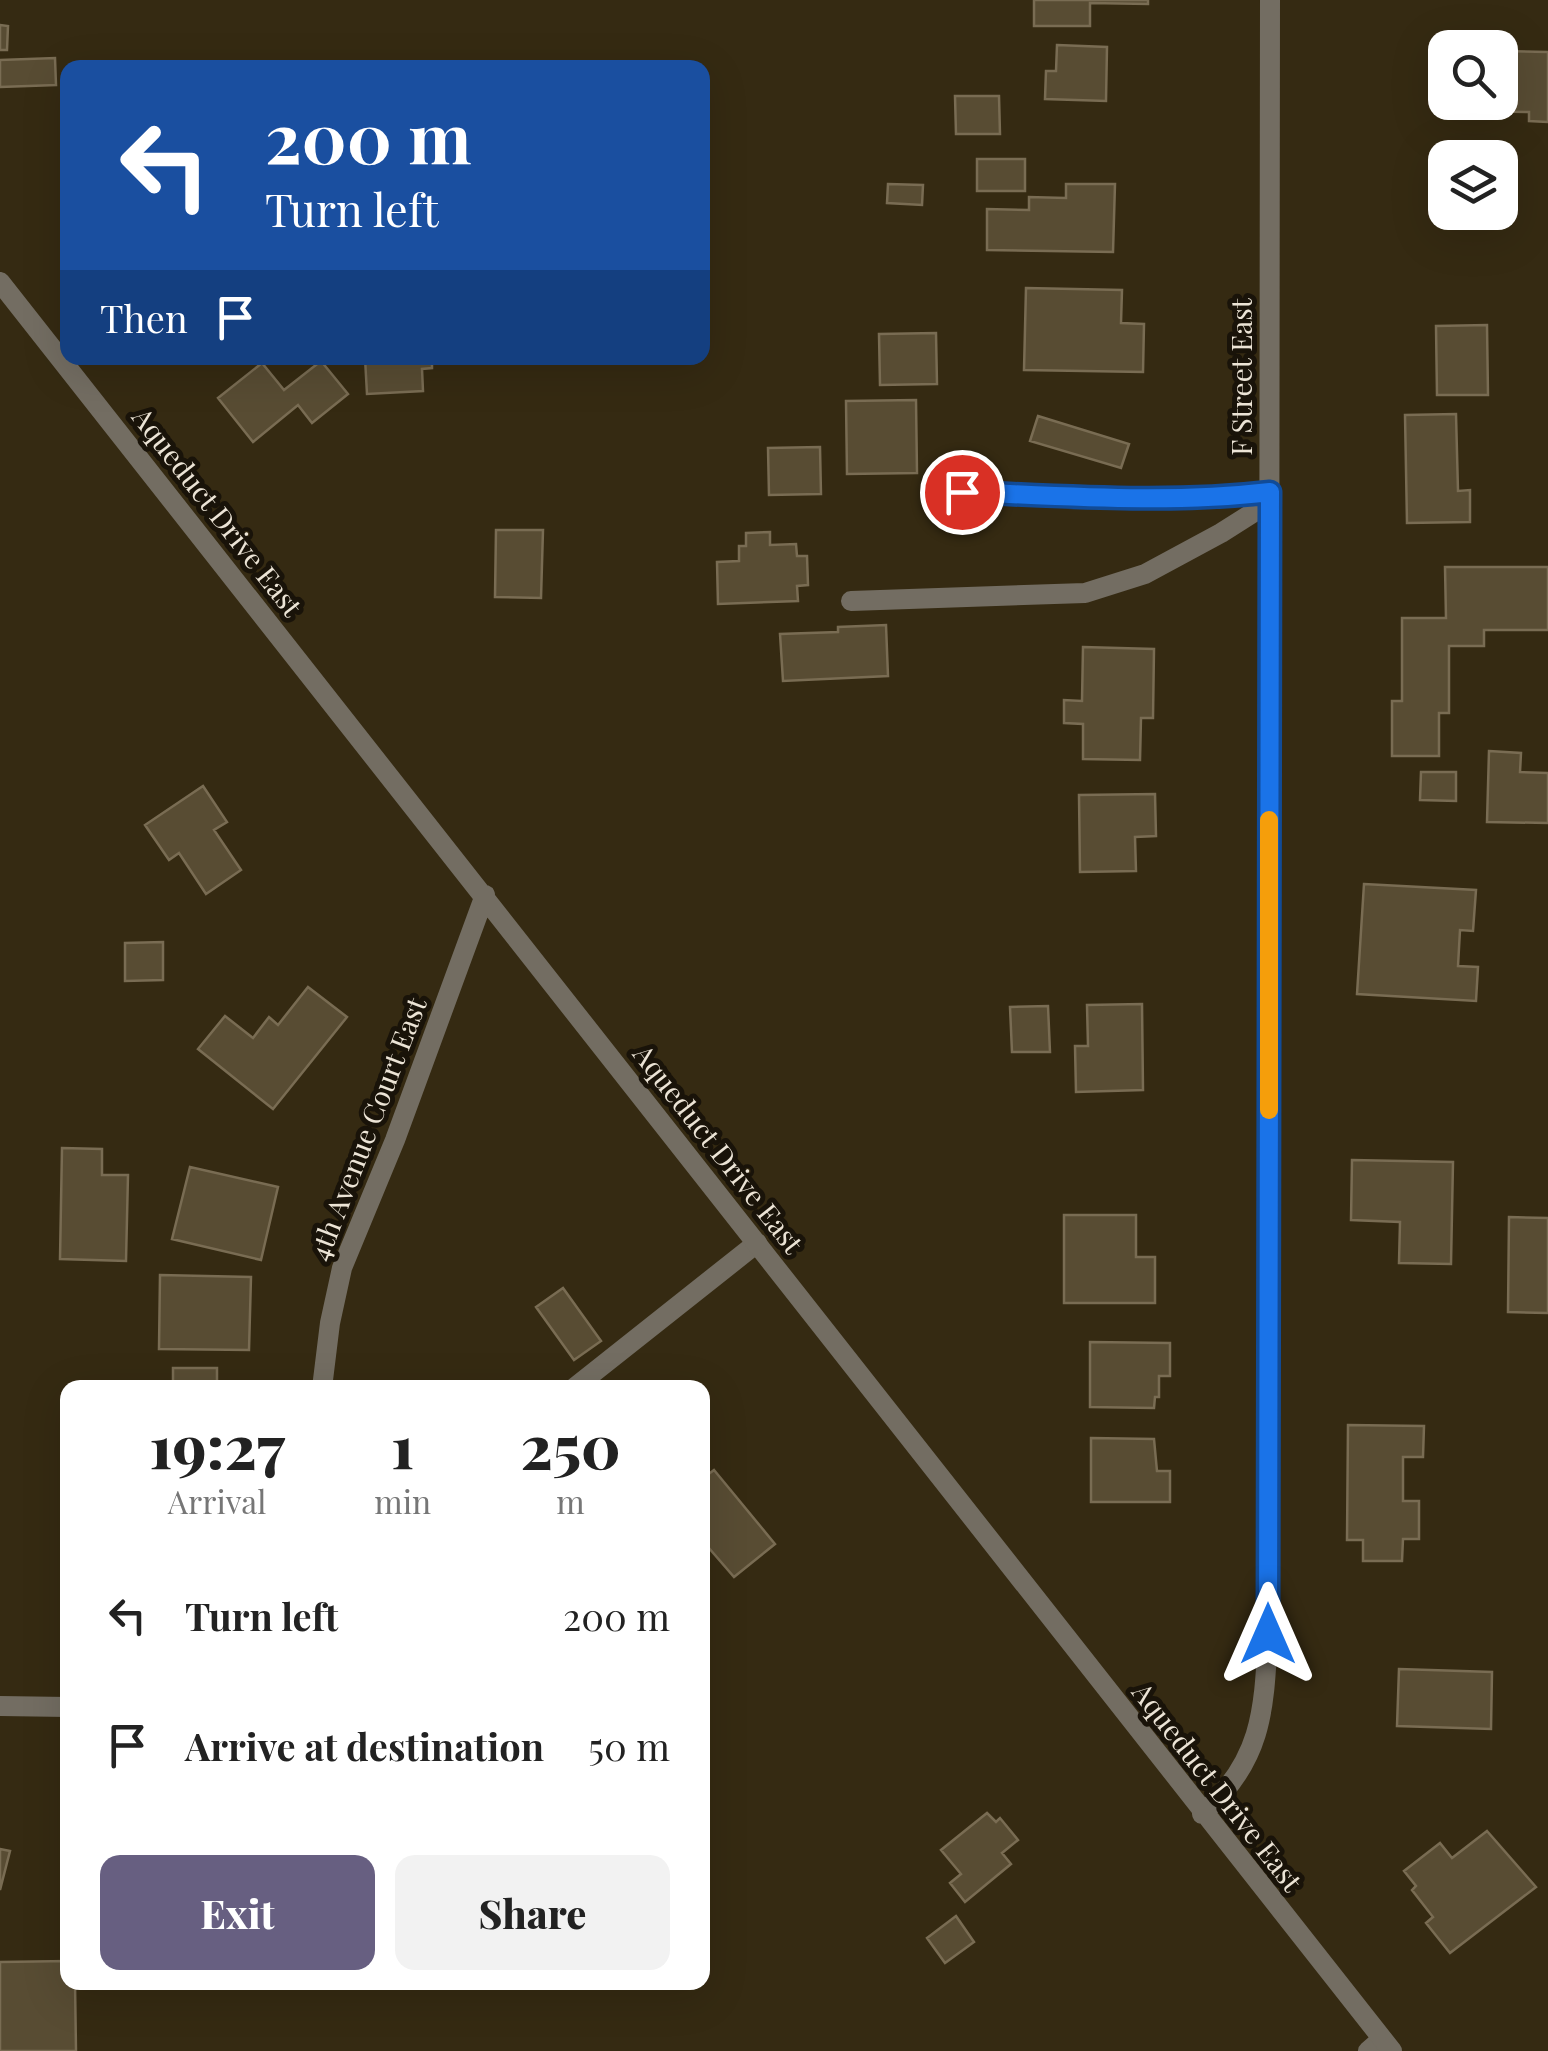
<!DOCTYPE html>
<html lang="en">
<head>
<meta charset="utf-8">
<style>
	:root { --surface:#fff; --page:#f2f2f2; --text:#222; --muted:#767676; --accent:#675f81 }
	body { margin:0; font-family:"Playfair Display",serif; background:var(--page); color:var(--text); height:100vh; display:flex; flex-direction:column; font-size:38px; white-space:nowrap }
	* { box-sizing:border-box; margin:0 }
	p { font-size:32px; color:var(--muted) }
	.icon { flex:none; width:55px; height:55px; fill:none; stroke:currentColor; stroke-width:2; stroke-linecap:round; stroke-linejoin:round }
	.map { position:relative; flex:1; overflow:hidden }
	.side { position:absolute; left:60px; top:1380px; width:650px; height:610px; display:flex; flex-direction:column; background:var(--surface); border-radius:20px; box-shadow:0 10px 40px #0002 }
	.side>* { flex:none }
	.top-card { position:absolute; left:60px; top:60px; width:650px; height:305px; border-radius:20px; box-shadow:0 10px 40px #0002; background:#1a4fa0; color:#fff; overflow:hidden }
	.buttons { position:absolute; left:1428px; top:30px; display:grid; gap:20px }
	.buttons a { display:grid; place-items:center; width:90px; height:90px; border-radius:20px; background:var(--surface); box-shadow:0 10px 40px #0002; font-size:50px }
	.pin { position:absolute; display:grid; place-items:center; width:85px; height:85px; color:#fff; margin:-42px; border:5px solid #fff; border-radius:50%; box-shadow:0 2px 10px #0007 }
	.me { position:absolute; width:110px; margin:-55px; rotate:0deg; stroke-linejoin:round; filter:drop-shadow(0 0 8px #0008) }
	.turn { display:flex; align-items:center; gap:35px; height:210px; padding:0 40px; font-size:45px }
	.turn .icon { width:130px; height:130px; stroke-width:2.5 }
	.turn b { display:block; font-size:70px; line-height:85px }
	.then { display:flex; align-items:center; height:95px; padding:0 40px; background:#0003; gap:20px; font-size:38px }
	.eta { display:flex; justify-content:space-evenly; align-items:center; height:170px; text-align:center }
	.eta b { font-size:60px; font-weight:800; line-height:70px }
	.primary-button { display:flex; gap:20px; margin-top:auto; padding:20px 40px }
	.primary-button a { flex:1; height:115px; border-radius:20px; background:var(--accent); color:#fff; font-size:40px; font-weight:800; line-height:115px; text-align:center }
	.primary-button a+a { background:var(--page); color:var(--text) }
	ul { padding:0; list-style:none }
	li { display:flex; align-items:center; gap:30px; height:130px; padding:0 40px }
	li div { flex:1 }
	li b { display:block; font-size:38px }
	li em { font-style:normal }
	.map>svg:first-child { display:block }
	.building { fill:#584c33; stroke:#796c53; stroke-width:2.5 }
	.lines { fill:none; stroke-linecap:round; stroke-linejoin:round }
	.lane { stroke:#736d62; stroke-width:20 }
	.street { stroke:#736d62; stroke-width:20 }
	.route-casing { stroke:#114b97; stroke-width:25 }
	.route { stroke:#1a73e8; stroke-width:18 }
	.slow { stroke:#f59e0b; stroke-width:18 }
	.labels { text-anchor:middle; stroke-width:10; stroke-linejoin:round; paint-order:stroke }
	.street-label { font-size:28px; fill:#ece4d6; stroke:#191309 }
</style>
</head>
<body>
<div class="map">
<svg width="1548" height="2051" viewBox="0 0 1548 2051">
	<rect width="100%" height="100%" fill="#352a12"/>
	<path class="building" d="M1034,0H1148V4L1090,3V26H1034Z
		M0,25L8,26L7,50H0Z
		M1057,45L1107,47L1106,101L1045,99L1046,71H1056Z
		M1500,51L1548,52V122L1529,121V112L1469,111L1470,102H1500Z
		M55,58L56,85L0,87V60Z
		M955,96H999L1000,134H956Z
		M977,159H1025V191H977Z
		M888,184L923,185L922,205L887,203Z
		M1066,184H1115L1113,252L987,250V209L1029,210V197L1066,198Z
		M1026,288L1122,290L1121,323L1144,324L1143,372L1024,370Z
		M1487,325L1488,395H1437L1436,326Z
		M936,333L937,384L880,385L879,334Z
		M365,358H432V368L422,369L423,391L367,394Z
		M321,361L348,394L312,423L298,405L253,442L218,398L262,363L284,390Z
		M916,400L917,473L847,474L846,401Z
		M1456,414L1458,491L1470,490V522L1407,523L1405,415Z
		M1038,416L1129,444L1121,468L1030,441Z
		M820,447L821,494L769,495L768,448Z
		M496,530H543L541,598L495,597Z
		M770,532V545L796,544L797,556H807L808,585L797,586L798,601L718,604L717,562L739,561V546H746V533Z
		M1445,567H1548V630H1484V646H1449V713H1439V756H1392V701H1402V618H1446Z
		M886,625L888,676L783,681L780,634L838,632V627Z
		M1083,647L1154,649L1153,718H1141L1140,760L1083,759V724L1064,723V700L1082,701Z
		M1489,751L1521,753L1520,772L1548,773V823L1487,822Z
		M1421,772H1456V801L1420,800Z
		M203,786L227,822L214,830L241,870L206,894L179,853L169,860L145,825Z
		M1155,794L1156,836L1135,837L1136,871L1080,872L1079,795Z
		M1364,884L1476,890L1473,931L1460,930L1458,966L1478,967L1476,1001L1357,994Z
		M163,942V980L125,981V943Z
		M308,987L347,1017L273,1109L198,1049L225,1016L253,1038L269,1017L278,1025Z
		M1142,1004L1143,1090L1076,1092L1075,1046H1088L1087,1005Z
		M1048,1006L1050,1052H1012L1010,1007Z
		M62,1148L102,1149V1175H128L126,1261L60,1259Z
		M1352,1160L1453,1162L1451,1264L1399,1263L1400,1222L1351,1220Z
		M190,1167L278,1187L261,1260L172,1239Z
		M1064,1215H1136V1257H1155V1303H1064Z
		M1509,1217L1548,1218V1313L1508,1312Z
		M160,1275L251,1277L249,1350L159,1349Z
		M563,1288L601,1341L574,1360L536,1307Z
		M1090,1342L1170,1343V1376H1159V1397H1155L1154,1408L1090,1407Z
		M173,1368H217V1388H173Z
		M1348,1425L1424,1426L1423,1457H1403V1501H1419V1539H1403L1402,1561H1363V1540H1347Z
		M1091,1438L1154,1439L1157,1471H1170V1502H1091Z
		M714,1470L775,1544L734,1577L702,1540V1479Z
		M1399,1669L1492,1672L1491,1729L1397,1726Z
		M987,1813L996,1822L1000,1818L1018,1840L1002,1853L1011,1864L965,1902L950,1883L961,1874L941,1850Z
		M1487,1831L1536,1887L1450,1953L1426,1923L1433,1917L1412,1890L1416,1886L1404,1871L1440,1843L1452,1858Z
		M0,1849L10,1851L0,1890Z
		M956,1916L974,1942L945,1963L927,1938Z
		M68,1961V1982H75L76,2051H0V1962Z"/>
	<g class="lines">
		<path class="lane" d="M962,491C1065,496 1167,504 1270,492
			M851,601L1085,593L1145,574L1221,533L1270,502
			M574,1388L757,1243
			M1368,2051L1382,2039"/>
		<path class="street" d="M0,282L1392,2051
			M322,1388L330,1323L342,1268L395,1140L485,895
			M0,1706L68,1707
			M1202,1814C1263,1760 1264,1710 1268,1634L1270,0"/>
	</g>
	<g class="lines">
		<defs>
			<path id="route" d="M962,492C1065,496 1167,504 1270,492L1268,1634"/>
		</defs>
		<use href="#route" class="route-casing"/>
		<use href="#route" class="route"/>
		<path class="slow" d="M1269,1110V820"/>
	</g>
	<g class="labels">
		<g class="street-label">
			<text transform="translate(1242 377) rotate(-90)" y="10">F Street East</text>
			<text transform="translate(217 512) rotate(52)" y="10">Aqueduct Drive East</text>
			<text transform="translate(368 1129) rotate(-69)" y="10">4th Avenue Court East</text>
			<text transform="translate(718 1149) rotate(52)" y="10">Aqueduct Drive East</text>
			<text transform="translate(1217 1787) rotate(52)" y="10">Aqueduct Drive East</text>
		</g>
	</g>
</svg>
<div class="buttons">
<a><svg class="icon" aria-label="search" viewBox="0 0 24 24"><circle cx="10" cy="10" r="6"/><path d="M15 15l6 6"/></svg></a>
<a><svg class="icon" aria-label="layers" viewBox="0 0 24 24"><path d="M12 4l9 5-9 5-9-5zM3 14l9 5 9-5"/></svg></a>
</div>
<div class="pin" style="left:962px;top:492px;background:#d93025"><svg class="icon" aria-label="arrive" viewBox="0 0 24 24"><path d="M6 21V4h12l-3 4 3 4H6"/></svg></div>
<svg class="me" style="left:1268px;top:1634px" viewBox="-20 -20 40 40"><path d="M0-17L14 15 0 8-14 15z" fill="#1a73e8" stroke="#fff" stroke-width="4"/></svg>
<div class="top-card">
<div class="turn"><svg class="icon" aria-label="left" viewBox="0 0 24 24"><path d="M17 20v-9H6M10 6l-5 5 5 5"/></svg><div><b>200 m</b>Turn left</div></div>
<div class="then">Then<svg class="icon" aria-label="arrive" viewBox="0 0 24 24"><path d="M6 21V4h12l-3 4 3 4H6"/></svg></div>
</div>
<section class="side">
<div class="eta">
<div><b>19:27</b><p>Arrival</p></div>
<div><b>1</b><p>min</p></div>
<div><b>250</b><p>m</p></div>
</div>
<ul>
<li><svg class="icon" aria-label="left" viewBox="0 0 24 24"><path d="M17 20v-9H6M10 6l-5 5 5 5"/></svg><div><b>Turn left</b></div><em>200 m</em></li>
<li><svg class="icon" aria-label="arrive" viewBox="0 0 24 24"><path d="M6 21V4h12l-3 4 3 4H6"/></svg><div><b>Arrive at destination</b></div><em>50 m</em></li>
</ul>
<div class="primary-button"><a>Exit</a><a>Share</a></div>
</section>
</div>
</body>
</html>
